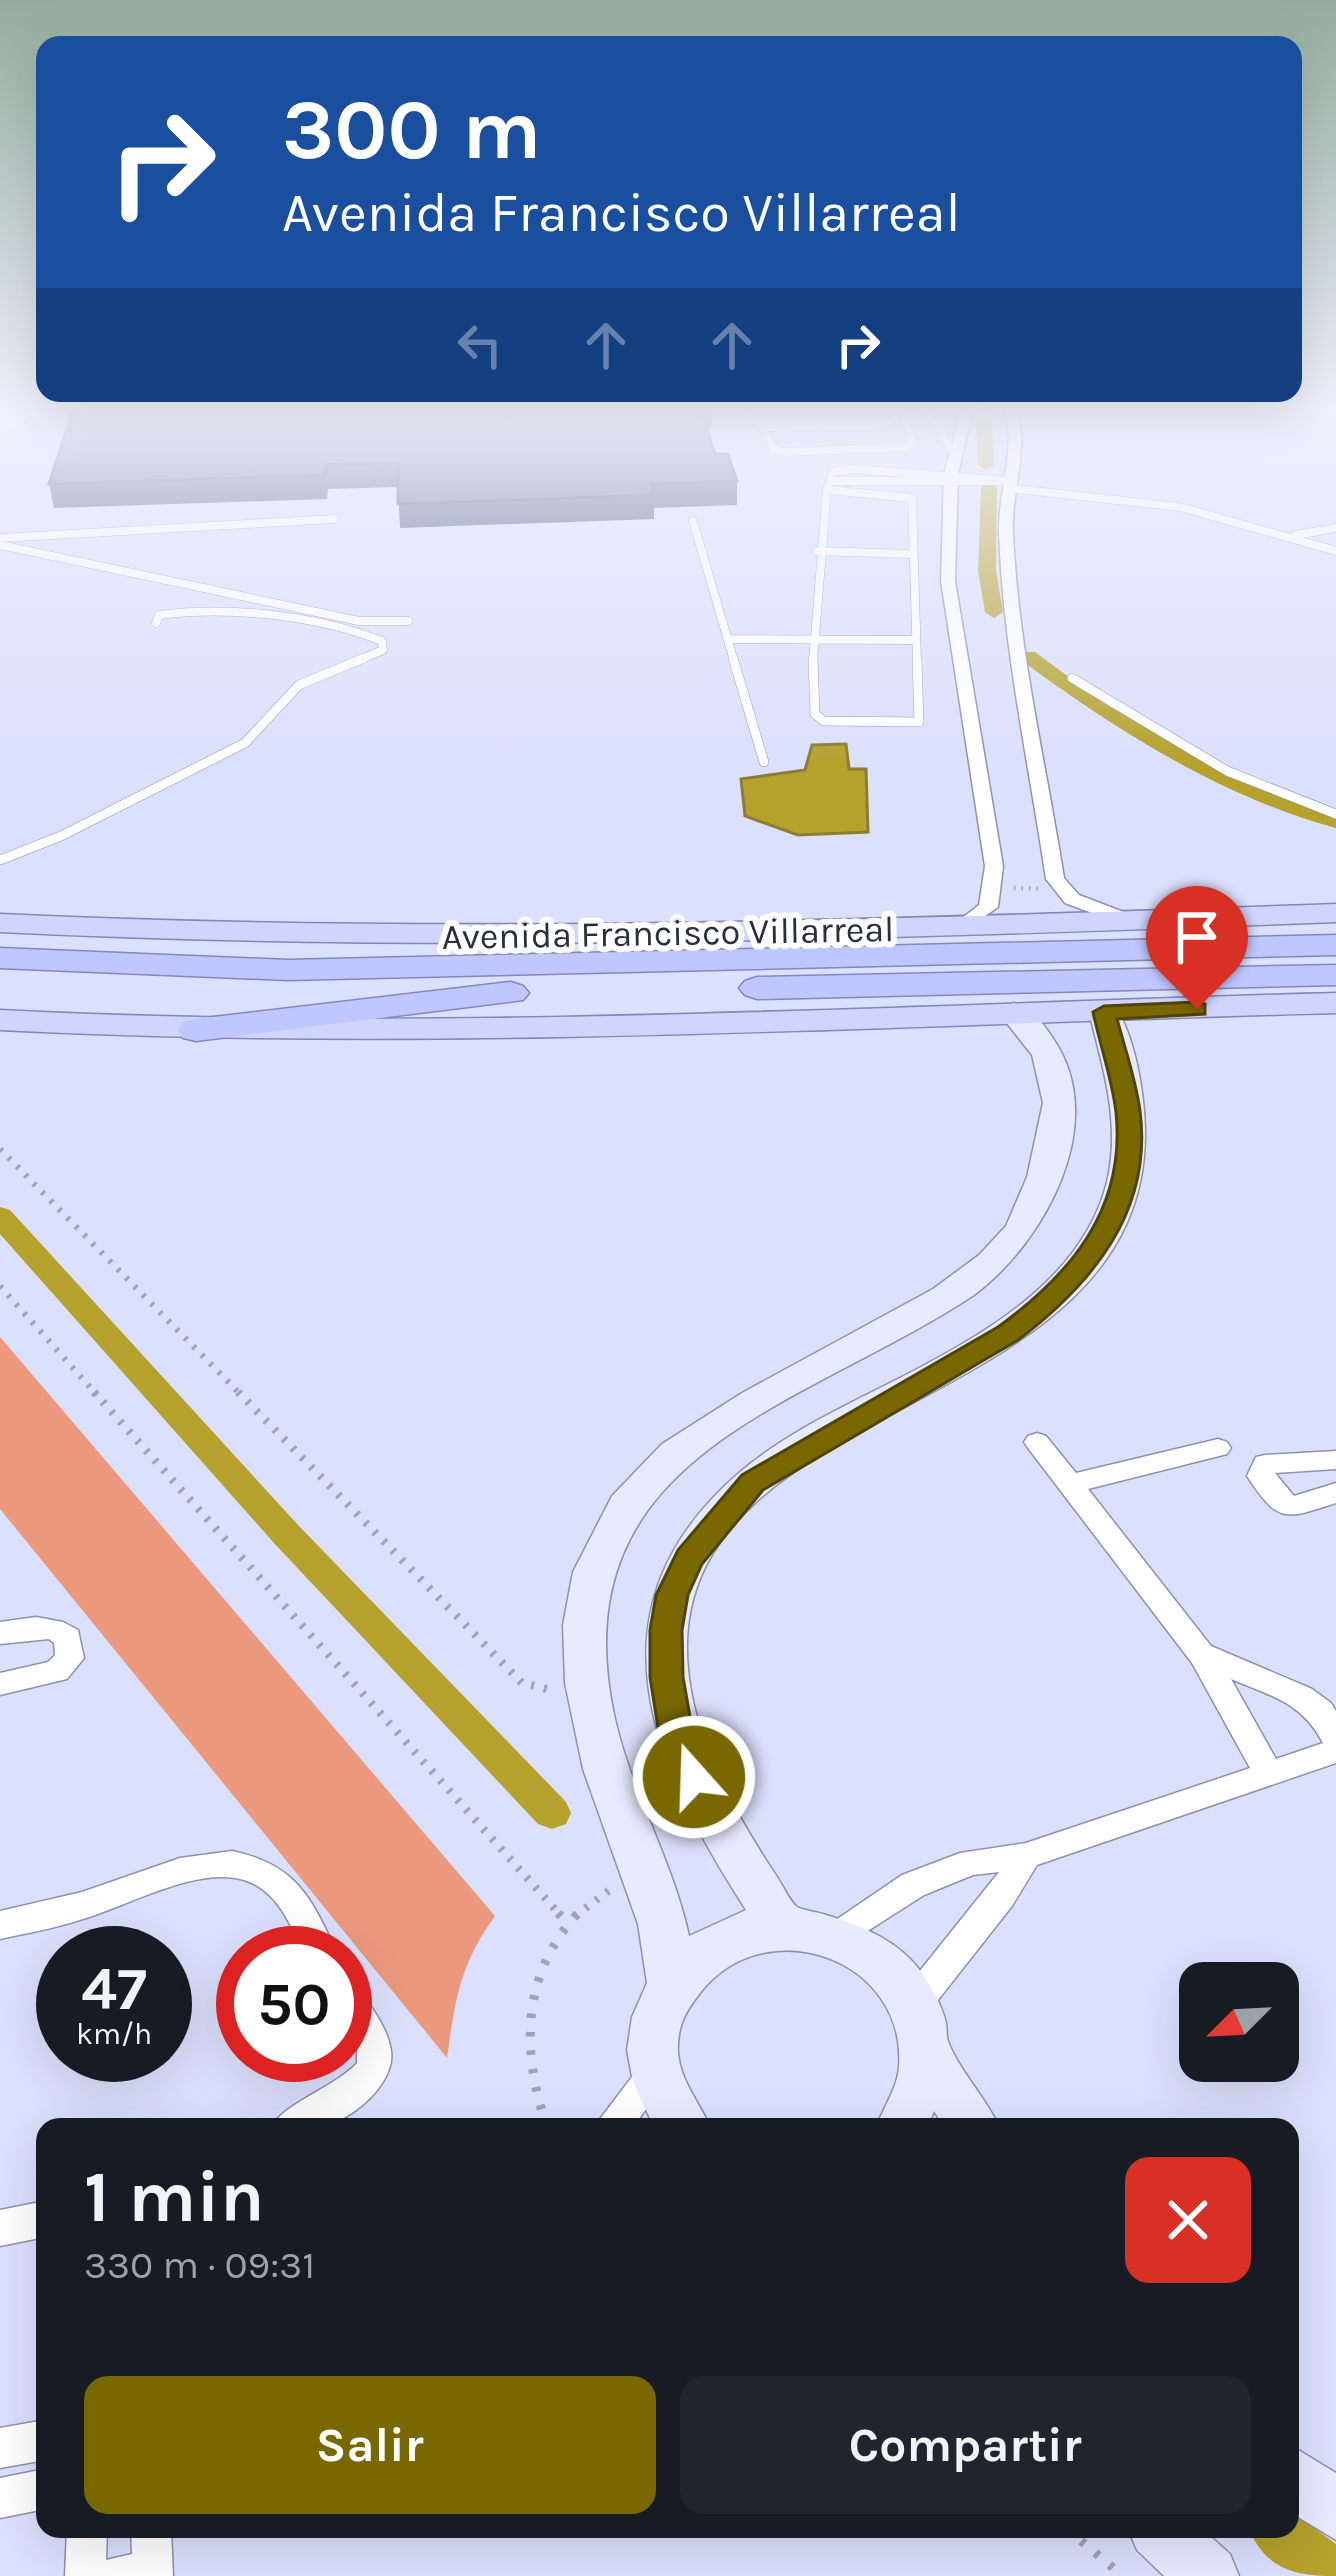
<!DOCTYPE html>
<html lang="es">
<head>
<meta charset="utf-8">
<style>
	:root { --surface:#171b24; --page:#20242c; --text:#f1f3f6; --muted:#9ea1a6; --accent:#796800 }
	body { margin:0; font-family:Karla,sans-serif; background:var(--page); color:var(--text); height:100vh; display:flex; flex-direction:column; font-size:45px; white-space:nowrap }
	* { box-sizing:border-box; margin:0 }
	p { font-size:39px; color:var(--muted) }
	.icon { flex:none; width:66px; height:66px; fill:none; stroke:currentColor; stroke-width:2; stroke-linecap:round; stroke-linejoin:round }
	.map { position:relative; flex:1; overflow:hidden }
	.panel { position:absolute; left:36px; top:2118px; width:1263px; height:420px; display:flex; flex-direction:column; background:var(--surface); border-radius:24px; box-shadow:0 12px 48px #0002 }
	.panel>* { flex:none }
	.top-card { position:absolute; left:36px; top:36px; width:1266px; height:366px; border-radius:24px; box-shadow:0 12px 48px #0002; background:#1a4fa0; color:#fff; overflow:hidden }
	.needle { width:78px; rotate:246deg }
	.controls { position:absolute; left:1179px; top:1962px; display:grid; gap:24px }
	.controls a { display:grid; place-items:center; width:120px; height:120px; border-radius:24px; background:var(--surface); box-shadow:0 12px 48px #0002; font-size:60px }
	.speed { position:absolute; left:36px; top:1926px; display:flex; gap:24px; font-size:60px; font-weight:700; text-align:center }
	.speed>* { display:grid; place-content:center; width:156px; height:156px; border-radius:50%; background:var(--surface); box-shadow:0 12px 48px #0002; line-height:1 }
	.speed small { font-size:30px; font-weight:400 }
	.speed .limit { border:18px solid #d22; background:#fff; color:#111 }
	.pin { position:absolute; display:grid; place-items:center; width:102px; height:102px; color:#fff; margin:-123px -51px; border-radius:50% 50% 50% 0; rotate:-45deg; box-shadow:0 0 12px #0007 }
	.pin .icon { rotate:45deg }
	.me { position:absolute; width:132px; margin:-66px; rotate:340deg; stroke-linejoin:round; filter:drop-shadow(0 0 9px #0008) }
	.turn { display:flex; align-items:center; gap:42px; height:252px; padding:0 48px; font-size:54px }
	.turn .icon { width:156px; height:156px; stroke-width:2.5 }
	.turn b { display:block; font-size:84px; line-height:102px }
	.lanes { display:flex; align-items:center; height:114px; padding:0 48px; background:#0003; justify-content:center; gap:60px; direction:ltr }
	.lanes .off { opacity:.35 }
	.round { display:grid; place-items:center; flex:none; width:126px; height:126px; border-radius:24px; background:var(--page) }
	.summary { display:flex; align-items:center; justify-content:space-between; height:204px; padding:0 48px }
	h1 { font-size:72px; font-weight:700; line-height:90px }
	.primary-button { display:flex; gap:24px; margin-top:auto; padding:24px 48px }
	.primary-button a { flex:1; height:138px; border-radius:24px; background:var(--accent); color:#fff; font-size:48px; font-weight:700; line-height:138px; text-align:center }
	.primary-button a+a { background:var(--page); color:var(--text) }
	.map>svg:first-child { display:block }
	.green { fill:#eb987d }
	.water { fill:#b5a12c; stroke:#8c7e31; stroke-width:3 }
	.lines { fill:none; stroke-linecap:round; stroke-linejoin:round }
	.canal { fill:#b5a12c; fill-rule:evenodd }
	.service-far1-casing { stroke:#8c91b2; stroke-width:9 }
	.service-casing { stroke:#8c91b2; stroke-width:10 }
	.minor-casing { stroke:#8c91b2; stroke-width:3 }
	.secondary-casing { stroke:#8c91b2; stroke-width:3 }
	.primary-casing { stroke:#8288b9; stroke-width:3 }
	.trunk-casing { stroke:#8288b9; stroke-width:3 }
	.path-far3 { stroke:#9ea2ba; stroke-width:4.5; stroke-dasharray:1.5 6; stroke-linecap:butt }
	.path-far2 { stroke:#9ea2ba; stroke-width:6; stroke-dasharray:3 9; stroke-linecap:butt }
	.path-far1 { stroke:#9ea2ba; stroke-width:8; stroke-dasharray:3 10; stroke-linecap:butt }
	.path { stroke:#9ea2ba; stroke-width:9; stroke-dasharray:4.5 14; stroke-linecap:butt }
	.service-far1 { stroke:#fff; stroke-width:8 }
	.service { stroke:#fff; stroke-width:9 }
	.minor { fill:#fff; fill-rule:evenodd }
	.secondary { fill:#e8eafe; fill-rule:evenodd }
	.primary { fill:#d0d5fe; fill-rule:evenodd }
	.trunk { fill:#c0c7fe; fill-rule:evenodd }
	.wall { fill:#45546c }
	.building { fill:#50627e; stroke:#384558; stroke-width:3 }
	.route { fill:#796800; stroke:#4f4400; stroke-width:3 }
	.labels { text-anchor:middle; stroke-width:12; stroke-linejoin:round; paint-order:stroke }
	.street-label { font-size:36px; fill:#2c2e3c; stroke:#fff }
</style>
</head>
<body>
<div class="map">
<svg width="1336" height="2576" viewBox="0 0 1336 2576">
	<rect width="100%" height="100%" fill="#dbe0fd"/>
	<path class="green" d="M0,1337L495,1916C460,1964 455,2000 447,2058L0,1509Z"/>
	<path class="water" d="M846,744L849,769H866L868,832L798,835L745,816L741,779L805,770L812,745Z"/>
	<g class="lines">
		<path class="canal" d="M975,404H991L994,465L986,470L978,465Z
			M989,482L997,487L996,571L1003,612L994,618L985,612L978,571L981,487Z
			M1021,652H1035L1107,705L1232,773L1336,813V828C1221,797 1116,730 1021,660Z
			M0,1207L10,1210L298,1525L566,1802L571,1813L566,1824L552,1829L538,1824L274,1543L0,1234Z
			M1290,2510L1336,2544V2576C1296,2576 1266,2570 1249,2529H1290Z"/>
		<defs>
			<path id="service-far1" d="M757,404L755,412L773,448L784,452L907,447L913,444L899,404
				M925,404L923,408L955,454
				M763,427L875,426L902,416
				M0,431L44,404
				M854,469L1008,481H830L833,472Z
				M1007,488L1180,507L1336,551
				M827,490L912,498L917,661
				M827,490L830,481
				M693,521L734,661
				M1296,535L1336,528
				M0,538L334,519
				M0,545L359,621H408
				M817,551L910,554
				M156,623L159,615C230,606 315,615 382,641L383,650L357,661
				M728,639L913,640
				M813,661L827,490"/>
			<path id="service" d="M733,658L764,762
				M813,658L815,714L824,721L919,722L917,658
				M1072,678L1227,771L1336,814
				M0,860L61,836L245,743L299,685L364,658"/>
			<path id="minor" d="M953,404H965L970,422L958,474L955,581L1003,866L998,907L962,932L952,926L979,905L985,866L941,581L944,474L958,422Z
				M1003,404H1015C1031,446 1011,489 1013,532C1018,648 1046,764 1064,878L1079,895L1134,916L1137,920L1127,926L1065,903L1046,879C1029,765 1003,648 999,532C998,489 1018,446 1003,404Z
				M1037,1433L1046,1436L1076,1473L1218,1439L1227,1442L1231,1448L1227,1454L1088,1489L1211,1646L1312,1689L1331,1703L1336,1711V1763L1037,1865L1012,1906L927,2014L915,2018L903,2014L898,2003L903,1992L999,1872L973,1875L924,1895L838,1950L827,1946L822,1936L827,1926L902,1875L960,1853L1026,1843L1250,1768L1192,1663L1028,1448L1024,1442L1028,1436ZM1231,1679C1271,1696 1302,1702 1323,1743L1276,1759Z
				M1336,1451V1469L1275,1473L1294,1496L1336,1483V1503C1285,1519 1279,1525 1247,1476L1256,1457L1265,1455Z
				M36,1617L63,1622L78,1630L84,1658L67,1679L0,1695V1673L48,1662L55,1655L54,1643L49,1639L0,1644V1622Z
				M232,1851C296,1864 311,1897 337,1953H304C291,1926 278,1892 247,1881C200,1864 128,1906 83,1919C56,1928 28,1933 0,1939V1911L82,1892L180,1858Z
				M345,1980L357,1985C369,2005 388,2027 391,2051C396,2084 349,2123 319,2127C303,2129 287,2127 272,2127C281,2105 335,2087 357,2063V2046L345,2025Z
				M653,2060L665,2065L670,2076L633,2127H594L641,2065Z
				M45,2201V2237L0,2246V2210Z
				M45,2420V2460L0,2468V2428Z
				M45,2469V2509L0,2518V2478Z
				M67,2529H107L106,2560L132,2554L131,2529H171L173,2576H65Z"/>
			<path id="secondary" d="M1013,1003C1031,1007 1044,1024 1054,1040C1110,1123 1045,1242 974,1295C802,1409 556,1453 615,1719C632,1794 673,1861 689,1936L746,1910C651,1762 583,1608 739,1473C791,1428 859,1400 919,1368C997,1327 1084,1273 1107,1182C1121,1123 1103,1068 1089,1012L1093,1006H1115C1135,1037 1144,1091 1145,1128C1151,1414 695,1391 687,1642C685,1726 732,1809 777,1877C782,1884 790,1902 797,1907C802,1910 817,1912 823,1914C855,1924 887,1935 911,1960C925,1974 942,2004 946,2023C947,2029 946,2035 948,2041C959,2071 986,2097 999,2127H944L934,2111L928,2127H876C883,2109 898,2086 899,2067C907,1958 765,1909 700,1993C685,2012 677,2027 678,2052C680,2081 699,2101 710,2127H654L633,2082L627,2050L632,2017L647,1983L638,1924L583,1769L565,1683L563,1625L573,1572L612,1496L662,1444L742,1393L933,1289L979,1255L1006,1226L1027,1177L1043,1103L1032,1055L998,1012Z
				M1290,2445L1336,2473V2540L1290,2512Z
				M1128,2529H1202L1230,2554L1239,2576H1164L1137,2550Z"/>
			<path id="primary" d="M1336,904V922C890,939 446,954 0,932V914C446,935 890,920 1336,904Z
				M1336,993V1013C891,1025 445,1053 0,1030V1010C445,1033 891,1005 1336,993Z"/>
			<path id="trunk" d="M1336,935V955L288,980L0,968V948L288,960Z
				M1336,965V985L757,999L745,995L739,988L745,981L757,977Z
				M511,982L523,986L529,993L523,1000L196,1041L183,1038L178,1030L183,1022L196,1019Z"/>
		</defs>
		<use href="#service-far1" class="service-far1-casing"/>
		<use href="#service" class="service-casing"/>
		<use href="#minor" class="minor-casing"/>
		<use href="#secondary" class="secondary-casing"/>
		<use href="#primary" class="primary-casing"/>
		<use href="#trunk" class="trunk-casing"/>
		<path class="path-far3" d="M1014,888L1041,889"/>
		<path class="path-far2" d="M0,1149L241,1395
			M0,1286L97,1395"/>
		<path class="path-far1" d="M94,1392L561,1916
			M238,1392L522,1683L555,1691
			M575,1916L611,1889"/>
		<path class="path" d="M558,1913L567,1923
			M547,2127C521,2051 521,1975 578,1913
			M1067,2529L1123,2576"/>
		<use href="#service-far1" class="service-far1"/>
		<use href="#service" class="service"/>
		<use href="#minor" class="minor"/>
		<use href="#secondary" class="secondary"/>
		<use href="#primary" class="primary"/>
		<use href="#trunk" class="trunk"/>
	</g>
	<path class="wall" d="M75,404H712V427H706L715,454L737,481V505L654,508V519L400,528L398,487L328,489L327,499L54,508L49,484Z"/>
	<path class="building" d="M75,404H712L699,405L715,454H728L737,481L652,484L654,495L398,504V463L326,465L325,475L49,484Z"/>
	<linearGradient id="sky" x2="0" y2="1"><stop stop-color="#93ac9d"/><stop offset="0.53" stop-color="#eff1fe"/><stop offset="1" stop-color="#eff1fe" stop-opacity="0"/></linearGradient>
	<rect width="1336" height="765" fill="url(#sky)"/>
	<path class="route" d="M1197,1002L1205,1004V1014L1117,1019C1125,1049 1136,1080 1140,1111C1153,1211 1092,1284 1018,1340L763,1490L702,1564L688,1595L682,1630L683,1677L692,1728L711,1777L706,1787L694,1791L682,1787L658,1728L650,1677V1630L656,1595L678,1550L742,1475L998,1327C1071,1274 1126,1209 1116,1112C1112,1079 1100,1045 1093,1012L1104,1006Z"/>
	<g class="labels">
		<g class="street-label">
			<text transform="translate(668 932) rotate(-1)" y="13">Avenida Francisco Villarreal</text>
		</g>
	</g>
</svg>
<div class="controls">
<a><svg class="needle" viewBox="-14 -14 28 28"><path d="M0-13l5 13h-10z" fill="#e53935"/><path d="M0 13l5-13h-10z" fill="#9ea1a6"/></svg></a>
</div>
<div class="speed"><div>47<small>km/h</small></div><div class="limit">50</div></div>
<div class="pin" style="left:1197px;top:1009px;background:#d93025"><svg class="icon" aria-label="arrive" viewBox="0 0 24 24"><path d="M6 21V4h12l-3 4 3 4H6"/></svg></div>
<svg class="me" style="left:694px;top:1777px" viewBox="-20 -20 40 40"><circle r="17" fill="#796800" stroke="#fff" stroke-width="3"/><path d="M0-11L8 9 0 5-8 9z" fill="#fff"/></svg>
<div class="top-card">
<div class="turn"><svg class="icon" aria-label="right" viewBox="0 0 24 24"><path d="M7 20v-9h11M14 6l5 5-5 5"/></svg><div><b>300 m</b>Avenida Francisco Villarreal</div></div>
<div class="lanes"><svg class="icon off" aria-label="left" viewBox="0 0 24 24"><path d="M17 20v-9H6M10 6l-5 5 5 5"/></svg><svg class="icon off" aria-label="ahead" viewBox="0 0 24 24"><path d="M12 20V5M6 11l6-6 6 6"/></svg><svg class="icon off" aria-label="ahead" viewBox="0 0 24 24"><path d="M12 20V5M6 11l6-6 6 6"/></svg><svg class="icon" aria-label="right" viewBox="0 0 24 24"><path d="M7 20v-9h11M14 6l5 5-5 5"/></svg></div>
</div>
<section class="panel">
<div class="summary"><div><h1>1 min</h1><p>330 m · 09:31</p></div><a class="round" style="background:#d93025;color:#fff"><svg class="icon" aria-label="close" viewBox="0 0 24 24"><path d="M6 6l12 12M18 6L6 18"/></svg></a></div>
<div class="primary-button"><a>Salir</a><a>Compartir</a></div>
</section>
</div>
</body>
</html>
